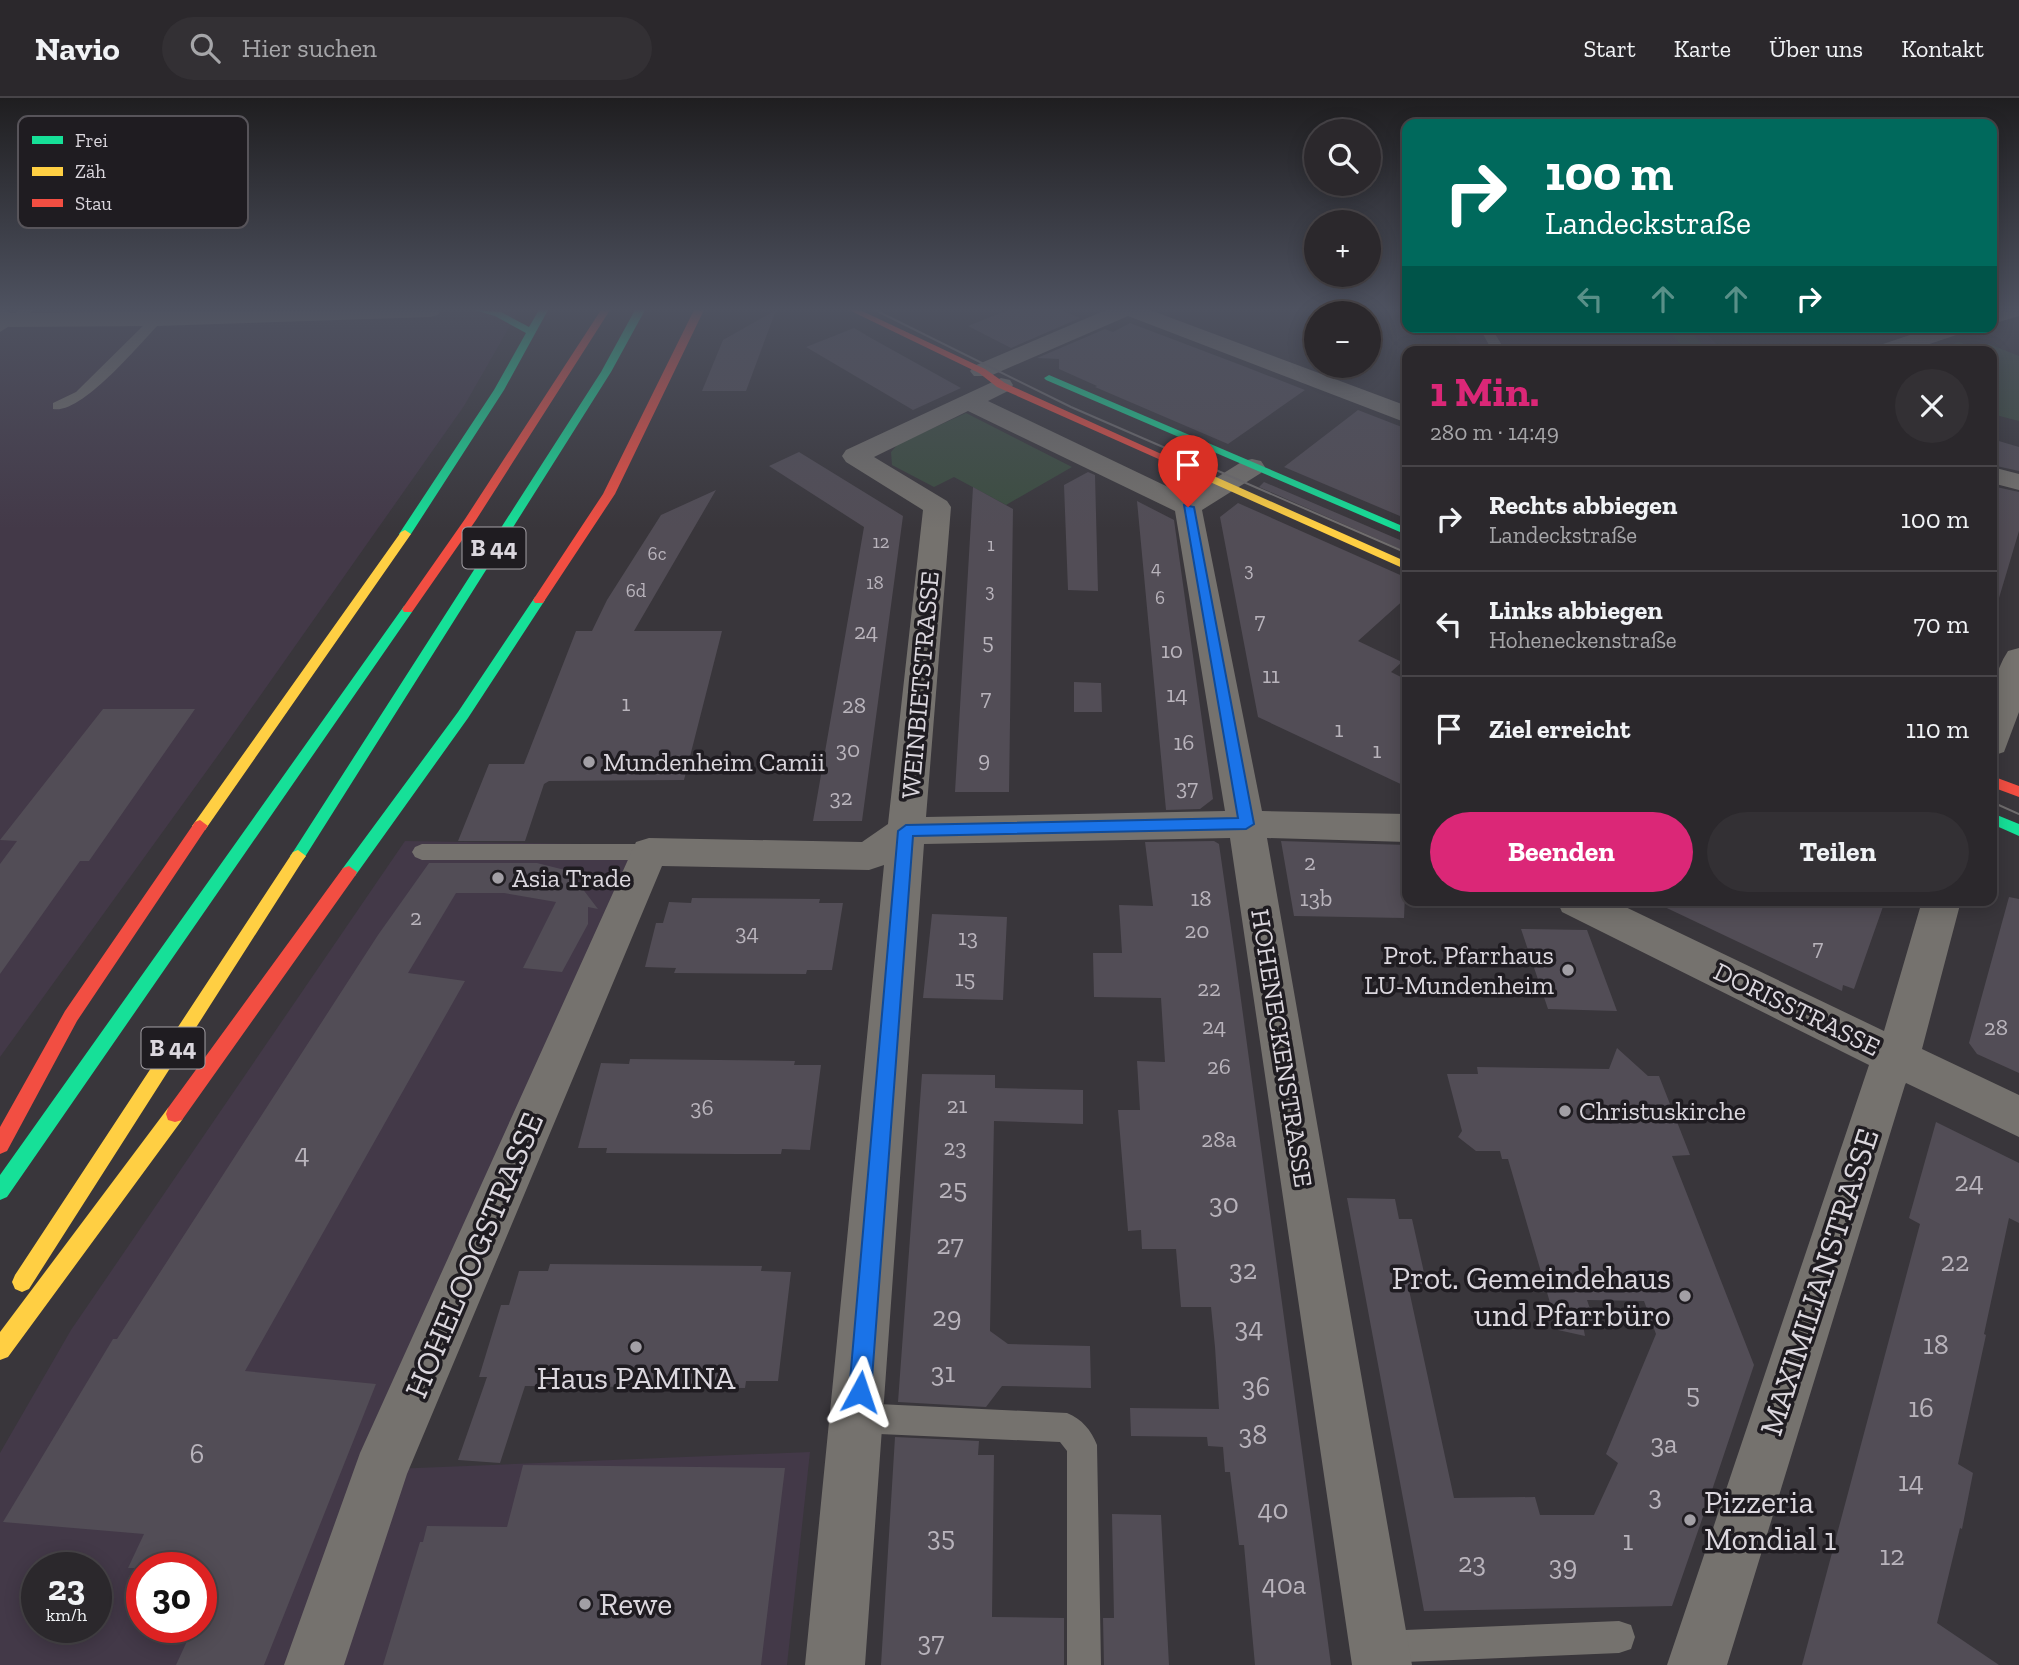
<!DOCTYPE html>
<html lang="de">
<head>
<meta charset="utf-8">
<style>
	:root { --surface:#2b282c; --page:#333034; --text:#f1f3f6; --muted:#a6a6a9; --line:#474448; --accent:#db2777 }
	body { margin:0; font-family:"Zilla Slab",serif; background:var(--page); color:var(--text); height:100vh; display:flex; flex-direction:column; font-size:26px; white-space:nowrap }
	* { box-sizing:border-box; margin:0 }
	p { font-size:23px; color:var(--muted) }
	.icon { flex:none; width:38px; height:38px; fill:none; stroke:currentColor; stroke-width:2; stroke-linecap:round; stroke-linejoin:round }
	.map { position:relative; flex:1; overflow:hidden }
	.drawer { position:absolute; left:1402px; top:248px; width:595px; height:560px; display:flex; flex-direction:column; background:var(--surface); border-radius:14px; box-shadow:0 4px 18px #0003,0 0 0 2px var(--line) }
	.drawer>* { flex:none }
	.banner { position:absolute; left:1402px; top:21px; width:595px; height:214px; border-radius:14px; box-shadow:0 4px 18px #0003,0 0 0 2px var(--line); background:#00695c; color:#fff; overflow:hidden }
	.controls { position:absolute; left:1304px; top:21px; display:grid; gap:14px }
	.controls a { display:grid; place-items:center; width:77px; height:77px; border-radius:50%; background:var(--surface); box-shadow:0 4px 18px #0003,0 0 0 2px var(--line); font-size:35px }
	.speed { position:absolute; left:21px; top:1454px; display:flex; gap:14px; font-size:35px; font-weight:700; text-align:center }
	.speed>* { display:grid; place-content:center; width:91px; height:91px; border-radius:50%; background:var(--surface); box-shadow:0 4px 18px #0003,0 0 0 2px var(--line); line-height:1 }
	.speed small { font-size:18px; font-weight:400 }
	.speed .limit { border:10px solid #d22; background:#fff; color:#111 }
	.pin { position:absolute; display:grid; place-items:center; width:60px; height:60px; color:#fff; margin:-72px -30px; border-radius:50% 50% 50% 0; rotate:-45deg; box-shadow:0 0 7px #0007 }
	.pin .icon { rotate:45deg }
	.me { position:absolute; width:77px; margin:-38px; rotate:5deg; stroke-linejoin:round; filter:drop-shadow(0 0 5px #0008) }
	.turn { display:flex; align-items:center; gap:24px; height:147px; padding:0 28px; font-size:32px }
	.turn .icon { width:91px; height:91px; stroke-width:2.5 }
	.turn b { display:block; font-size:49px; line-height:60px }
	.lanes { display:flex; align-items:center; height:66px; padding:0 28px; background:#0003; justify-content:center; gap:35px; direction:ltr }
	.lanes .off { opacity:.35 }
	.round { display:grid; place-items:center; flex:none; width:74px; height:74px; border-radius:37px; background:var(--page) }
	.head { display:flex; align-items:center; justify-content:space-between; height:119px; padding:0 28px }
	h1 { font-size:42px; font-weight:700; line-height:52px; color:var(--accent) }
	.action { display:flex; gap:14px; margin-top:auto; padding:14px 28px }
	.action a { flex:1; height:80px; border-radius:42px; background:var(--accent); color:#fff; font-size:28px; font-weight:700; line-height:80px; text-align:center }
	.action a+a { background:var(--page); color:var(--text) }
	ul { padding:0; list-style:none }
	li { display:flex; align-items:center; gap:21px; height:105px; padding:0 28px; border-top:2px solid var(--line) }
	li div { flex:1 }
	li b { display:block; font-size:26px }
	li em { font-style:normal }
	header { display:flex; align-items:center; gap:42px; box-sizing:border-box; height:98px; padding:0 35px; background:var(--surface); border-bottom:2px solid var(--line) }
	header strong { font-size:33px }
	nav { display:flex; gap:38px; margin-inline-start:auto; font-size:24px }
	.search { width:490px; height:63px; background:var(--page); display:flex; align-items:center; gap:18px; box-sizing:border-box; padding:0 24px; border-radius:38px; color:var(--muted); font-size:26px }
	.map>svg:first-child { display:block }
	.built { fill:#433948; fill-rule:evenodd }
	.green { fill:#3c4d40 }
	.building { fill:#524d56 }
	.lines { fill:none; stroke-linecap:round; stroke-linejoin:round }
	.lane { fill:#75726e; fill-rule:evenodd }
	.street { fill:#75726e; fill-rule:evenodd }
	.fast { fill:#16e098; fill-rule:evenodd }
	.slow { fill:#ffcf43; fill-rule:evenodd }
	.jam { fill:#f24e42; fill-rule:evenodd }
	.tram { stroke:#706d6e; stroke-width:2 }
	.rail { stroke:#706d6e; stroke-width:3.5; stroke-dasharray:6 6; stroke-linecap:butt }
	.route { fill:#1a73e8; stroke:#114b97; stroke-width:2 }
	.poi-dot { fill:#a29fa5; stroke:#1f1c21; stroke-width:2.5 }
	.labels { text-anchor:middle; stroke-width:7; stroke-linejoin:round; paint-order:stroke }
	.far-number-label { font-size:19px; fill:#b9b4bc }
	.number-label { font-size:23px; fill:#b9b4bc }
	.shield { fill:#1f1c21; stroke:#a39fa5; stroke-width:2 }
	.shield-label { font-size:24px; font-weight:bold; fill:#dbd7de }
	.street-label { font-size:26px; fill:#dbd7de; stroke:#1f1c21 }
	.poi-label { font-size:26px; fill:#dbd7de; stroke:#1f1c21; text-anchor:start }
	.near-number-label { font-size:28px; fill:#b9b4bc }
	.near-street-label { font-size:32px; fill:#dbd7de; stroke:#1f1c21 }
	.near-poi-label { font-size:32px; fill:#dbd7de; stroke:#1f1c21; text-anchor:start }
	.key { fill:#1f1c21; stroke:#57545a; stroke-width:2 }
	.key-label { font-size:19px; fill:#dbd7de }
</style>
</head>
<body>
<header>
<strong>Navio</strong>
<div class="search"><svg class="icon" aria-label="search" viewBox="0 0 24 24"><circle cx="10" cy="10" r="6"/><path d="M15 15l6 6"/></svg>Hier suchen</div>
<nav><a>Start</a><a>Karte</a><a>Über uns</a><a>Kontakt</a></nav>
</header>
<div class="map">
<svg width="2019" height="1567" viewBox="0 0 2019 1567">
	<rect width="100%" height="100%" fill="#39363b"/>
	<path class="built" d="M0,212H519L464,308L224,649L0,959Z
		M1450,229H1701L1723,254H1464Z
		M405,743L641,747L367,1372L810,1354L787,1567H0V1355L71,1232ZM37,1470H96V1530H37ZM142,1470H201V1530H142Z"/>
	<path class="green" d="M1666,229H1687L1709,254H1687Z
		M1959,244L1974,250L1989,246L2019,258V323L1992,316V254H1929Z
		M966,315L1072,369L1006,407L954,379L934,389L892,367L891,354L898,346Z"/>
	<path class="building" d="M776,212L746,293H702L723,242Z
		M1008,212H1061L1080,220L1011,250L968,228Z
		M1130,225L1246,269L1305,292L1228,346L1095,289L1097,288L1059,271V261L1037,260L1105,231L1113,234Z
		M854,230L871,240L961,290L913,312L806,249Z
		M1358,312L1407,331V421L1284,369Z
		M1992,341L2019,349V373L1992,367Z
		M799,354L903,418L862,723H813L864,429L769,368Z
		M1088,374L1095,377L1098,493L1068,492L1064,387Z
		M1264,384L1407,445V454L1259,389Z
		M1992,388L2019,394V433L1999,500L1992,499Z
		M973,389L1013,411L1009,694H955Z
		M716,392L634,533H722L684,682L549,683L544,686L525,743H458L489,666H524L576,533H592L607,502L661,417Z
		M1137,403L1174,422L1213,701L1200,711L1166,712Z
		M1238,405L1407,480V499L1358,543L1402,564L1391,574L1407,582V689L1258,619L1220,419Z
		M1074,584L1101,585L1102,614H1074Z
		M103,611H195L89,763H80L0,876V766L17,743L0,742Z
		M1214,743L1219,746L1236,865L1331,1567H1255L1244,1447H1239L1230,1374H1225L1223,1349L1208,1348L1207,1339L1131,1338L1130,1310L1219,1311L1215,1249L1211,1209H1181L1176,1151H1142L1141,1132L1128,1133L1118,1012H1140L1137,963L1165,964L1161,900L1094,899L1093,855H1122L1119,807L1153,808L1145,744Z
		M1281,743L1407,747L1404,820L1294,818Z
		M429,765H537L569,773L598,811L588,809V826L562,874L523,870L556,804L504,795H456L408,875L465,883L245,1273L376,1286L264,1567H176L193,1530H201V1470H128L144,1436L3,1424L113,1241H117L378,837Z
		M2009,799L2019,801V975L1977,956L1969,945Z
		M692,800L820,801L819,805H843L832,872H807L806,876L674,875L676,870L645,869L656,825H663L669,804L691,805Z
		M1652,803H1885L1854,891L1843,887L1842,893Z
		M932,816L1007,819L1003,902L923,900Z
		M1521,831L1587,832L1617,913L1548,911Z
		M1617,950L1648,978H1659L1690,1057L1672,1058L1754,1267L1708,1404L1672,1508L1424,1513L1347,1100L1395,1101L1399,1121H1412L1427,1188L1409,1192L1454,1400L1535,1399L1540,1417H1594L1618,1365L1606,1356L1656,1236L1644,1203L1587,1202L1595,1225L1582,1222L1585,1238L1558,1232L1508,1061H1502L1500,1053H1476L1458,1039L1462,1033L1447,976H1478L1477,969L1609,971Z
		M630,961L795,963L794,967H821L810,1052L782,1051L781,1056H735L606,1055L607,1050H578L601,965L629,966Z
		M922,976L995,977V990L1083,992V1026L994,1023L990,1233L1008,1246L1090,1248L1091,1290L1002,1288L986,1309L898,1304Z
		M1936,1024L2019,1065V1125L2009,1120L1984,1236L1986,1237L1958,1366L1973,1375L1962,1431L1960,1430L1937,1525L1999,1567H1802L1920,1126L1909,1120Z
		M550,1166L762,1168L761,1173L791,1174L778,1283H746L745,1290L525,1288L500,1365L458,1362L487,1279H479L501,1207H509L519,1173H548Z
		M895,1339L979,1343L978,1357H994L992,1519L1064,1520V1567H881Z
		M523,1367L785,1370L761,1567H383L420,1444H423L427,1428L507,1429Z
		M1112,1416L1161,1417L1169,1567H1104L1103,1520H1114Z"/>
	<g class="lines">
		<path class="lane" d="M20,212H34L0,234V225Z
			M157,217L163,221L161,224C141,244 82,317 53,311V305L76,294L153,218Z
			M1479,229H1491L1506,254H1493Z
			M422,746H649L656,749L659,754L656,759L649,762H422L415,759L412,754L415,749Z
			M857,1305L1067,1315C1082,1321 1091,1332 1097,1347L1101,1567H1067V1353L1060,1344L857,1335L847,1330L842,1320L847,1310Z
			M1619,1523L1631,1527L1635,1539L1631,1551L1619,1555L1381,1565L1369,1561L1365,1549L1369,1537L1381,1533Z"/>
		<path class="street" d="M0,212L11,215L441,212L438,217L430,219L157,228L10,229L0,226Z
			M1106,212H1150L1407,308V325L1128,218L990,278H974L970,273L974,268Z
			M1992,212H2019V218L1992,226Z
			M1934,229H1968L1965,234L1906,254H1871L1874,249Z
			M1001,280L1010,282L1013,287L1010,292L988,303L1187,398L1243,363L1252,361L1261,363L1265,369L1261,375L1202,412L1262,713L1407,716V744L1267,740L1412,1567H1352L1230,740L924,746L865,1567H805L884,767L869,772L662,768L407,1376L344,1567H284L360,1355L636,744L649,740L862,744L888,726L923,412L846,364L842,358L846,352ZM968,313L1175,413L1225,713L926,719L951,409L947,403L874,359Z
			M1992,369L2019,376V392L1992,385Z
			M2019,550V614L2004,654L1992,658C1989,624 1988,583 2008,553Z
			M1557,803H1613L1884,933L1922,803H1961L1922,951L2019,997V1039L1906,985L1905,987L1727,1567H1667L1869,967L1562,814Z"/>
		<path class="fast" d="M474,212L501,214L529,229L539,212H548L504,292L411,436L405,440L401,438L399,436L494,292L526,235L495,218Z
			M635,212H645L611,274L303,762H293L290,758L293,754L601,274Z
			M1049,277L1407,430V437L1046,282L1044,280Z
			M539,498L545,502L468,620L355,778H343L341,774L343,770L458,614L535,499Z
			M408,507L412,508V514L7,1099L0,1102V1077L404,508Z
			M1992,715L2019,726V738L1992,726Z"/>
		<path class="slow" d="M1181,367H1189L1407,464V472L1181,371Z
			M405,432L411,436L205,732H195L192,728L195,724L401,434Z
			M298,752L306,758L303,762L29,1191L22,1194L15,1191L12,1184L15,1177L293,754Z
			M175,1008L182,1010L184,1016L182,1022L8,1259L0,1262V1234L168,1010Z"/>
		<path class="jam" d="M601,212H610L476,422L412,514H404L402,511L465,421Z
			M694,212H704L615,396L543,505H535L533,502L603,396Z
			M849,212H860L985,271L1005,285L1190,369L1181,371L997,289L979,275Z
			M1992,678L2019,688V699L1992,689Z
			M200,722L208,728L205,732L77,923L7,1053L0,1056V1029L65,913L195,724Z
			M349,768L357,774L355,778L182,1022L175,1024L168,1022L166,1016L168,1010L343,770Z"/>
		<path class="tram" d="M875,212L1071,309L1407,455
			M1992,704L2019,716"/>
		<path class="rail" d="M0,215L5,212"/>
	</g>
	<linearGradient id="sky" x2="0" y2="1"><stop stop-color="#1f1e20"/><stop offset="0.49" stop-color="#4e5260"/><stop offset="1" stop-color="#4e5260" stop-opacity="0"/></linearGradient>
	<rect width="2019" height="431" fill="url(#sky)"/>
	<path class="route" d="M1184,407L1194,409L1254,726L1246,731L913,738L871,1294L868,1301L860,1305L852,1301L849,1294L898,733L906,727L1238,720Z"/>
	<g class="poi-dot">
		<circle cx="589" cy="664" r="7"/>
		<circle cx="498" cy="780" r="7"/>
		<circle cx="1568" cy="872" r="7"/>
		<circle cx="1565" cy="1013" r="7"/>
		<circle cx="1685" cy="1198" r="7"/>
		<circle cx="636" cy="1249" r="7"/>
		<circle cx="1690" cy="1422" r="7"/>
		<circle cx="585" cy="1506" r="7"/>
	</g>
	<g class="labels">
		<g class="far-number-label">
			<text x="881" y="450">12</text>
			<text x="991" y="453">1</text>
			<text x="657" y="462">6c</text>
			<text x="1156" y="476">4</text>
			<text x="1249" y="478">3</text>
			<text x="875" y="491">18</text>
			<text x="636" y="499">6d</text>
			<text x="990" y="499">3</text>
			<text x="1160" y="506">6</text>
		</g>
		<g class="number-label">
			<text x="1260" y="530">7</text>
			<text x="866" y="541">24</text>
			<text x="988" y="551">5</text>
			<text x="1172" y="560">10</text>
			<text x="1271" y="585">11</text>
			<text x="1177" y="604">14</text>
			<text x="986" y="607">7</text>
			<text x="626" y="613">1</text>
			<text x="854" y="615">28</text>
			<text x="1339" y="639">1</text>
			<text x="1184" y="652">16</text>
			<text x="848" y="659">30</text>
			<text x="1377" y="660">1</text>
			<text x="984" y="669">9</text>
			<text x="1187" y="697">37</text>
			<text x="841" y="707">32</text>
			<text x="1310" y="772">2</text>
			<text x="1201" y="808">18</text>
			<text x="1316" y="808">13b</text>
			<text x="416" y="827">2</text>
			<text x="1197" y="840">20</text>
			<text x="747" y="842">34</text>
			<text x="968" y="847">13</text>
			<text x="1818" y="857">7</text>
			<text x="965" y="888">15</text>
			<text x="1209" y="898">22</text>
			<text x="1214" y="936">24</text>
			<text x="1996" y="937">28</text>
			<text x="1219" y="976">26</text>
			<text x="957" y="1015">21</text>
			<text x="702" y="1017">36</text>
			<text x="1219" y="1049">28a</text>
			<text x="955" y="1057">23</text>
		</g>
		<g class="shield">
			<rect x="462.5" y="429.5" width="63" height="41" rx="5"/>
			<rect x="141.5" y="929.5" width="63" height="41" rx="5"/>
		</g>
		<g class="shield-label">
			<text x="494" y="458">B 44</text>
			<text x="173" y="958">B 44</text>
		</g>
		<g class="street-label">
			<text transform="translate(920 587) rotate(-85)" y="9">WEINBIETSTRASSE</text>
			<text transform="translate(1797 911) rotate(26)" y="9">DORISSTRASSE</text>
			<text transform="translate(1282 950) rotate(81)" y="9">HOHENECKENSTRASSE</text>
		</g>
		<g class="poi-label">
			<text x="603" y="673">Mundenheim Camii</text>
			<text x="512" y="789">Asia Trade</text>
			<text x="1554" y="866" text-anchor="end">Prot. Pfarrhaus<tspan x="1554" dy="30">LU-Mundenheim</tspan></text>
			<text x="1579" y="1022">Christuskirche</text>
		</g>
		<g class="near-number-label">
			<text x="302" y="1065">4</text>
			<text x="1969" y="1093">24</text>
			<text x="953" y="1100">25</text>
			<text x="1224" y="1115">30</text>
			<text x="950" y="1156">27</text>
			<text x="1955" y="1173">22</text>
			<text x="1243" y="1181">32</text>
			<text x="947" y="1228">29</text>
			<text x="1249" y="1239">34</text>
			<text x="1936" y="1256">18</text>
			<text x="943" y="1284">31</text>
			<text x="1256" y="1298">36</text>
			<text x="1693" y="1305">5</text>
			<text x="1921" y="1319">16</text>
			<text x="1253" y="1346">38</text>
			<text x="1664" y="1355">3a</text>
			<text x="197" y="1365">6</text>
			<text x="1911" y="1393">14</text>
			<text x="1655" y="1407">3</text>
			<text x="1273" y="1421">40</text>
			<text x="941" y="1448">35</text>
			<text x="1628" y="1452">1</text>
			<text x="1892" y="1467">12</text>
			<text x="1472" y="1474">23</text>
			<text x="1563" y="1477">39</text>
			<text x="1284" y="1496">40a</text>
			<text x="931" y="1553">37</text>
		</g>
		<g class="near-street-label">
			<text transform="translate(474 1157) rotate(-67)" y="11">HOHELOOGSTRASSE</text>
			<text transform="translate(1819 1184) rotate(-72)" y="11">MAXIMILIANSTRASSE</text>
		</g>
		<g class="near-poi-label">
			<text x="1671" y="1191" text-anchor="end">Prot. Gemeindehaus<tspan x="1671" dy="37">und Pfarrbüro</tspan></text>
			<text x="636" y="1291" text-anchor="middle">Haus PAMINA</text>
			<text x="1704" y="1415">Pizzeria<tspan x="1704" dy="37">Mondial 1</tspan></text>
			<text x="599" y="1517">Rewe</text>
		</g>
	</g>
	<rect x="18" y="18" width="230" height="112" rx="10" class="key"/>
	<rect x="32" y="38" width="31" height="8" fill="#16e098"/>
	<rect x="32" y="69" width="31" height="9" fill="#ffcf43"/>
	<rect x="32" y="101" width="31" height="8" fill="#f24e42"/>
	<g class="key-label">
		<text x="75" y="49">Frei</text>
		<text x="75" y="80">Zäh</text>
		<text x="75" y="112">Stau</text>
	</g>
</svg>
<div class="controls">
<a><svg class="icon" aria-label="search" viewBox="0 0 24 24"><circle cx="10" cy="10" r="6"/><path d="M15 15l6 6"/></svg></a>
<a>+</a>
<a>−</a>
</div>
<div class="speed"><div>23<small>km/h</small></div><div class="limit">30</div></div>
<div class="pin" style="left:1188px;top:409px;background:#d93025"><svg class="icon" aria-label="arrive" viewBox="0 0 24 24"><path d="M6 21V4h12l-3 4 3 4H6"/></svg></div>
<svg class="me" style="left:860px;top:1294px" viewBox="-20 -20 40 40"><path d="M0-17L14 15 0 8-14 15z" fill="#1a73e8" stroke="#fff" stroke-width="4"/></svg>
<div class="banner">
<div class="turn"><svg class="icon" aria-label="right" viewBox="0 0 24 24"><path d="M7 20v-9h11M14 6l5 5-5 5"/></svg><div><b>100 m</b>Landeckstraße</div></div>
<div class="lanes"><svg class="icon off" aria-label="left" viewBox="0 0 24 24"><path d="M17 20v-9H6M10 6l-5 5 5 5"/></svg><svg class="icon off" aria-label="ahead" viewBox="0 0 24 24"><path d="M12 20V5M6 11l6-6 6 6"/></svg><svg class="icon off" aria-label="ahead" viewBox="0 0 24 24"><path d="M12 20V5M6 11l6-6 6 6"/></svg><svg class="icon" aria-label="right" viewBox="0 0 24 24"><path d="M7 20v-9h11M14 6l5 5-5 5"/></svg></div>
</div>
<section class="drawer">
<div class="head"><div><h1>1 Min.</h1><p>280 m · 14:49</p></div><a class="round"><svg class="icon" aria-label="close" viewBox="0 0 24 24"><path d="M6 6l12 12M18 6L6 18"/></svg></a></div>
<ul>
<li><svg class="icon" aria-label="right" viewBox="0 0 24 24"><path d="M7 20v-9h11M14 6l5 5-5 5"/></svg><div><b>Rechts abbiegen</b><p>Landeckstraße</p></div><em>100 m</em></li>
<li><svg class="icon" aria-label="left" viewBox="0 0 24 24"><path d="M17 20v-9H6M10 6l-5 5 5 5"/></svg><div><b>Links abbiegen</b><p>Hoheneckenstraße</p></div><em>70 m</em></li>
<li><svg class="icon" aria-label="arrive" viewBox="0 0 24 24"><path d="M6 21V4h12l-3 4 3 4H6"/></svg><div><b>Ziel erreicht</b></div><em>110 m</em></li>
</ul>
<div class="action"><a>Beenden</a><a>Teilen</a></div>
</section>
</div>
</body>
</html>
